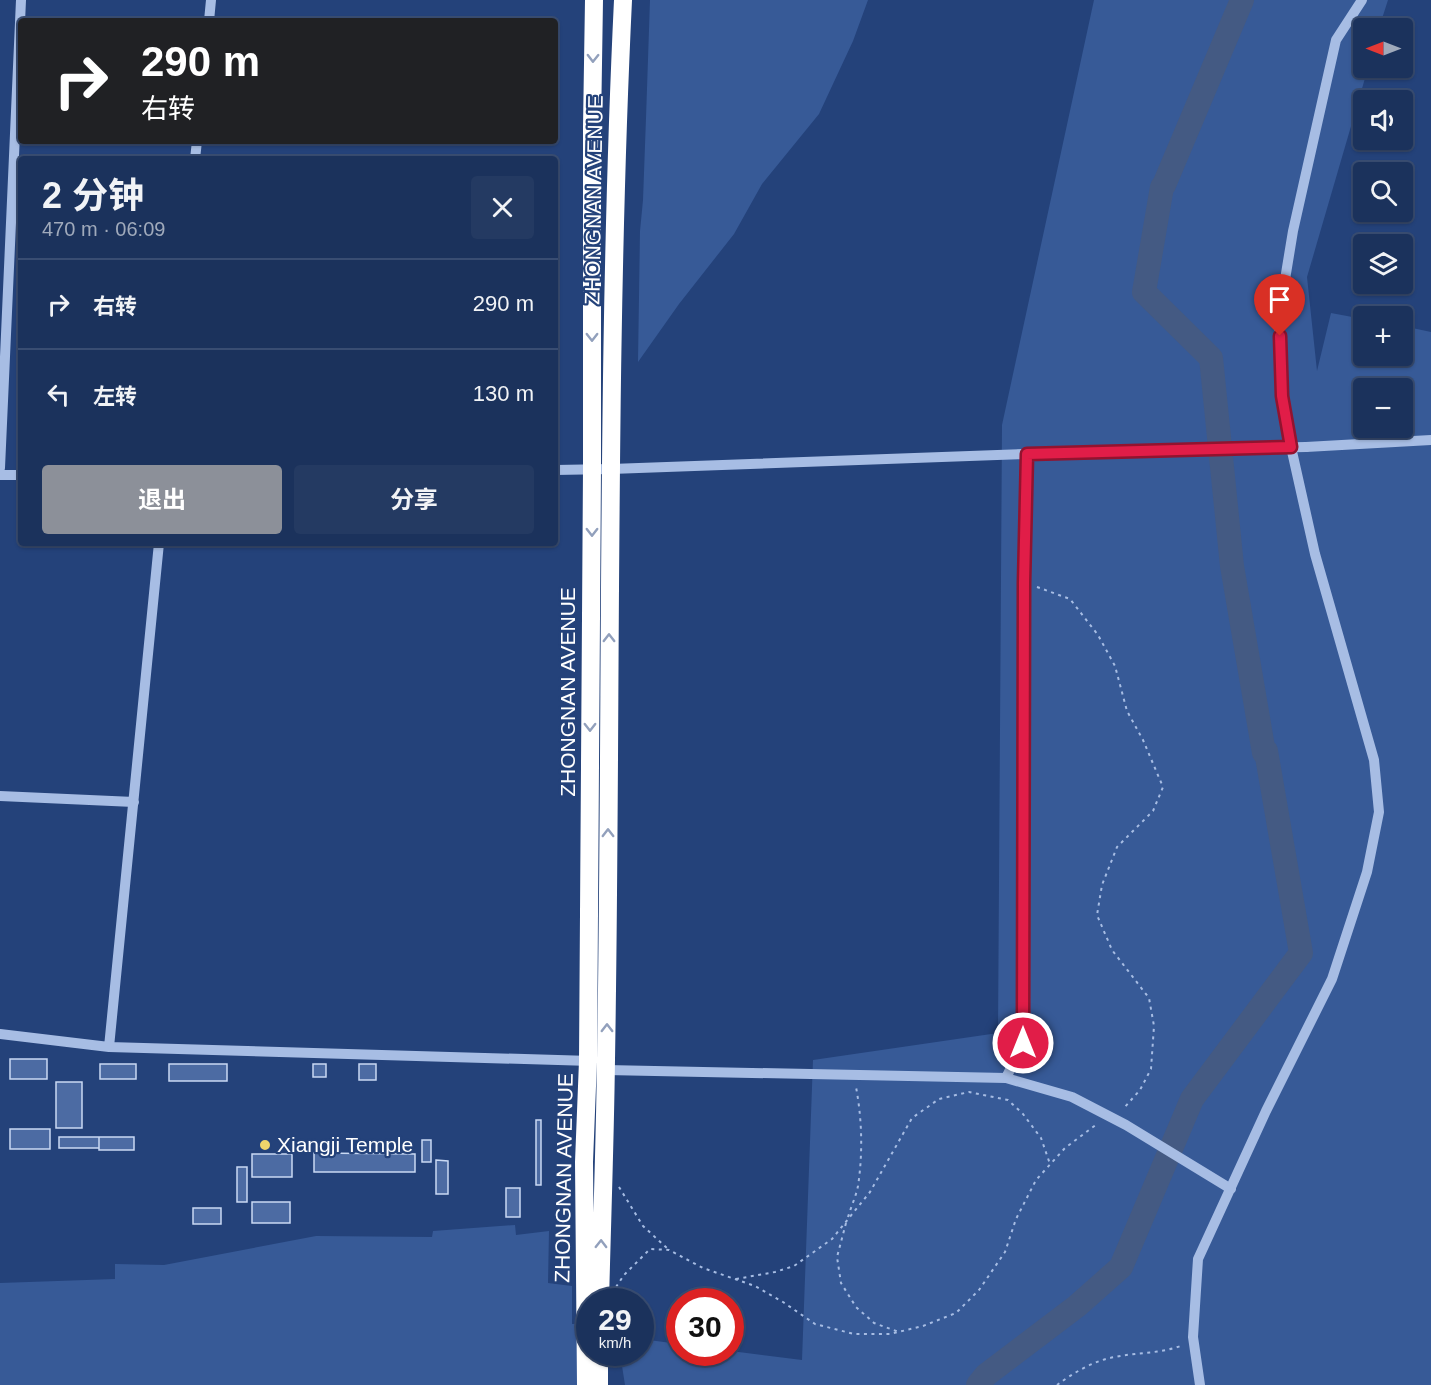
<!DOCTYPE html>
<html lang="zh">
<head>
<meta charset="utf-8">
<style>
	:root { --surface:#1b325c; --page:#243a62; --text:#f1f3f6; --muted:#a0aabb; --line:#394d72; --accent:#8c9099 }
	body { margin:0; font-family:Arial,"Noto Sans SC",sans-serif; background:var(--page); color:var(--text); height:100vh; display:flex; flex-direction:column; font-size:22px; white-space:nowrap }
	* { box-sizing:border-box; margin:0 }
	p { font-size:20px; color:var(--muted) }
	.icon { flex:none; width:33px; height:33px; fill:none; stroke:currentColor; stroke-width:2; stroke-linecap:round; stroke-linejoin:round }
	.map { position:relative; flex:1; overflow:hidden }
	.details { position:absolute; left:18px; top:156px; width:540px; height:390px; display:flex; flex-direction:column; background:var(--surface); border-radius:6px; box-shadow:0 2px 4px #0004,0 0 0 2px var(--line) }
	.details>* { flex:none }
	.top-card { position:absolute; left:18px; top:18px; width:540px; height:126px; border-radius:6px; box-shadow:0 2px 4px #0004,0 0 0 2px var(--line); background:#202124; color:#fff; overflow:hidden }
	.needle { width:39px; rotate:270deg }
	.controls { position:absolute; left:1353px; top:18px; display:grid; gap:12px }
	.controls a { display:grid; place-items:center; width:60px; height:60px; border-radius:6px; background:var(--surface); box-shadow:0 2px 4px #0004,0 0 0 2px var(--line); font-size:30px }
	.speed { position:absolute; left:576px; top:1288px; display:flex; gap:12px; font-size:30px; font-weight:700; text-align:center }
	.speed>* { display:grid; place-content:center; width:78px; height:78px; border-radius:50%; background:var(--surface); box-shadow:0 2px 4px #0004,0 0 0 2px var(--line); line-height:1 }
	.speed small { font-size:15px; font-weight:400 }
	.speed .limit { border:9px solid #d22; background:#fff; color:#111 }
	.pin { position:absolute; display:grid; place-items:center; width:51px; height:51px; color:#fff; margin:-62px -26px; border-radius:50% 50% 50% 0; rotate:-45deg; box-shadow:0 0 6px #0007 }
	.pin .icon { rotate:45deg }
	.me { position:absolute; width:66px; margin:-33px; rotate:0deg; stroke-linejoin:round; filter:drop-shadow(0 0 4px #0008) }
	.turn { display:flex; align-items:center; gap:21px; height:126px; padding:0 24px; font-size:27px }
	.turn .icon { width:78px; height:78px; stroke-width:2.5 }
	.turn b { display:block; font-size:42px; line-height:51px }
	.round { display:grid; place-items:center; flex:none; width:63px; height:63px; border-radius:6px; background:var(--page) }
	.overview { display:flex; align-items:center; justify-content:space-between; height:102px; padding:0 24px }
	h1 { font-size:36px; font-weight:700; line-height:45px }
	.button { display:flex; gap:12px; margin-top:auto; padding:12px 24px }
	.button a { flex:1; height:69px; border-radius:6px; background:var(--accent); color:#fff; font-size:24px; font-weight:700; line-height:69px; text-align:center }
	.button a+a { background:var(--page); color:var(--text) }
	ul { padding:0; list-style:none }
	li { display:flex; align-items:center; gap:18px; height:90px; padding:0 24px; border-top:2px solid var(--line) }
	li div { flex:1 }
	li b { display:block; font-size:22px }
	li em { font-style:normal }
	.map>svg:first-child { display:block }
	.green { fill:#375a97; fill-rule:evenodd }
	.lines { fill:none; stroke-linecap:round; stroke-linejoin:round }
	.river { stroke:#445a83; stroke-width:24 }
	.building { fill:#4c6ba3; stroke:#c9d9f4; stroke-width:1.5 }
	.path { stroke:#a7bde4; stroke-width:2; stroke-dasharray:3 4.5; stroke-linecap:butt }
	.minor { stroke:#a7bde4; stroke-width:10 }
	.highway { stroke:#fff; stroke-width:18 }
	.minor-bridge { stroke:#a7bde4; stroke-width:10 }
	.oneway { stroke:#92a0bc }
	.route-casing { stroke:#92132f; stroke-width:15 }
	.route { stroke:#e11d48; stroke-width:10 }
	.poi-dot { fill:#eed46b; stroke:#24427a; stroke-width:2 }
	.labels { text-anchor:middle; stroke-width:4.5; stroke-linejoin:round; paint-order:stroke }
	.street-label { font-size:21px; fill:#fff; stroke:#24427a }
	.poi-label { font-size:21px; fill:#fff; stroke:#24427a; text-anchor:start }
</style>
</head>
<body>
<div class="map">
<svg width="1431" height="1385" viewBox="0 0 1431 1385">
	<rect width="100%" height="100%" fill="#24427a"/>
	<path class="green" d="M650,0H868L853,41L819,114L762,184L734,234L679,304L638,362L640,231L643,200L646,118Z
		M1094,0H1388L1379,28H1364V68H1368L1307,277L1317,371L1331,313L1363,319L1364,356H1402L1403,326L1431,332V1385H625L620,1353H640L641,1339L679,1344L680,1353H730L731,1351L802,1360L813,1060L998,1033L1002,425ZM1364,388H1402V428H1364Z
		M515,1225L516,1235L549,1231L548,1283L572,1286V1324H589L600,1385H0V1283L115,1279V1264L164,1265L316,1236L432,1237L433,1231Z"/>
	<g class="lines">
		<path class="river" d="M978,1385L986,1375L1077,1306L1121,1267L1192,1099L1301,953L1266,751L1264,753L1232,566L1211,358L1144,292L1162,187L1164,185L1242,0"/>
	</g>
	<path class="building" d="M10,1059H47V1079H10Z
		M100,1064H136V1079H100Z
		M169,1064H227V1081H169Z
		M313,1064H326V1077H313Z
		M359,1064H376V1080H359Z
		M56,1082H82V1128H56Z
		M536,1120H541V1185H536Z
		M10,1129H50V1149H10Z
		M59,1137H99V1148H59Z
		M99,1137H134V1150H99Z
		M422,1140H431V1162H422Z
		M314,1153L415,1154V1172H314Z
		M252,1154H292V1177H252Z
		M436,1160L448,1161V1194H436Z
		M237,1167H247V1202H237Z
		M506,1188H520V1217H506Z
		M252,1202H290V1223H252Z
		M193,1208H221V1224H193Z"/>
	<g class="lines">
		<path class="path" d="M1037,587L1070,599L1098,635L1115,666L1127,711L1143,740L1163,787L1153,811L1117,847L1102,885L1097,915L1112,950L1149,998L1154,1026L1151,1069L1140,1090L1123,1109
			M619,1187L643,1226L669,1250
			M848,1217C851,1207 856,1196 858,1186C863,1153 862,1119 856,1087
			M846,1223L837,1257L841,1283L856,1307L874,1323L899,1332
			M736,1279L775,1272L794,1266L832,1239L870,1192L912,1118L939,1099L969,1092L1008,1100L1023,1114L1041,1138L1050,1164
			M616,1287L624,1275L650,1249L669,1250L703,1268L755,1286L783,1302L815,1324L854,1334H890L923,1326L956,1313L979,1290L1005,1252L1016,1219L1036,1180L1065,1148L1097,1124
			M1057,1385C1073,1373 1095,1360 1115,1357C1138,1352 1161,1354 1183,1345"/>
		<path class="minor" d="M209,21L211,0
			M195,159L197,141
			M1306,447L1431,440
			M0,468L21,0
			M555,470L611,469L1106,451
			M0,475H21
			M0,796L134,802
			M0,1034L109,1047L591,1061
			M109,1047L159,543
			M606,1070L1006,1078L1072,1097L1126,1125L1231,1189
			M1006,1078L1023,1043L1024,583L1027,454
			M1200,1385L1193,1337L1198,1259L1266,1111L1332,979L1367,872L1379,812L1374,760L1315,554L1291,447L1282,396L1279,316L1293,231L1336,40L1362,0"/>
		<path class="highway" d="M600,1302C602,1221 605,1141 606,1060C612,707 606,353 623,0
			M586,1385L584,1162L588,1061L592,469V127L594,0
			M599,1385V1353"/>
		<path class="minor-bridge" d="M1106,451L1306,447"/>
	</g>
	<defs><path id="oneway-chevron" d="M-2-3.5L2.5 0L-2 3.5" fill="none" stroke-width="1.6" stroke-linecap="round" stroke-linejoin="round" transform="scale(1.5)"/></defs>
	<g class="oneway">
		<use href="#oneway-chevron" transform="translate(593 58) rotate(91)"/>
		<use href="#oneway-chevron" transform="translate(592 337) rotate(90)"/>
		<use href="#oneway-chevron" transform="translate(592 532) rotate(90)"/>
		<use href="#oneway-chevron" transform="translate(609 638) rotate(-90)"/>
		<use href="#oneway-chevron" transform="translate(590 727) rotate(90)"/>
		<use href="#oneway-chevron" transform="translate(608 833) rotate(-90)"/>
		<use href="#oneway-chevron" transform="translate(607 1028) rotate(-90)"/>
		<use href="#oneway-chevron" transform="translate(601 1244) rotate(-89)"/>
	</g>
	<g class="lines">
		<defs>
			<path id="route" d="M1023,1043L1024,583L1027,454L1291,447L1282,396L1280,336"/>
		</defs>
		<use href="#route" class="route-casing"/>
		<use href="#route" class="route"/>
	</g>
	<circle class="poi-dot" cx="265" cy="1145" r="6"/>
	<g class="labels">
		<g class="street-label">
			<text transform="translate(594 200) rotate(-89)" y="7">ZHONGNAN AVENUE</text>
			<text transform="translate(568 692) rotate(-90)" y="7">ZHONGNAN AVENUE</text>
			<text transform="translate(564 1178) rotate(-89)" y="7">ZHONGNAN AVENUE</text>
		</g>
		<g class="poi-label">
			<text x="277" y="1152">Xiangji Temple</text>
		</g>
	</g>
</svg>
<div class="controls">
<a><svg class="needle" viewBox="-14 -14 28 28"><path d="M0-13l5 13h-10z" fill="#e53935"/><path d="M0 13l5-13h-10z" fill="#a0aabb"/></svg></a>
<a><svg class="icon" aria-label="sound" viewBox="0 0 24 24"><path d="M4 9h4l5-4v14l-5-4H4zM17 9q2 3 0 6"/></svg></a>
<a><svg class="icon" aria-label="search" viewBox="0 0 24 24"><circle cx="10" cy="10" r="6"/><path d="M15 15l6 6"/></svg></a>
<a><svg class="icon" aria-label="layers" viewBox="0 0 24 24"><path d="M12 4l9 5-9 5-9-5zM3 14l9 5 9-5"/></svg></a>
<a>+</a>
<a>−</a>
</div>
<div class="speed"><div>29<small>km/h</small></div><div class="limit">30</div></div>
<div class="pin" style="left:1280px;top:336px;background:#d93025"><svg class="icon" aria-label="arrive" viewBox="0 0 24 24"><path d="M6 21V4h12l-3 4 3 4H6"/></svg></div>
<svg class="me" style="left:1023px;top:1043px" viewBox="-20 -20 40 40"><circle r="17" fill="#e11d48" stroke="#fff" stroke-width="3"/><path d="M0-11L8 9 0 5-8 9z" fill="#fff"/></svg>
<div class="top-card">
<div class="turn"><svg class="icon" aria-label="right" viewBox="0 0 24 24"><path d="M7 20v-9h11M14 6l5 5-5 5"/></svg><div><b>290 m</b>右转</div></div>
</div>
<section class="details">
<div class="overview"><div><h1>2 分钟</h1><p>470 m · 06:09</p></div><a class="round"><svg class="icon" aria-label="close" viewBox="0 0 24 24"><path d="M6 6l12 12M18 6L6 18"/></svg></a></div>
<ul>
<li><svg class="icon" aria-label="right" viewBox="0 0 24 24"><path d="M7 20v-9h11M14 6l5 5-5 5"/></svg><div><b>右转</b></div><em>290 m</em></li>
<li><svg class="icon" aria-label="left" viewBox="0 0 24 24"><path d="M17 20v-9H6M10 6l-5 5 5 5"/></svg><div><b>左转</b></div><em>130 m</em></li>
</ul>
<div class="button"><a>退出</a><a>分享</a></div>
</section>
</div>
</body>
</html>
